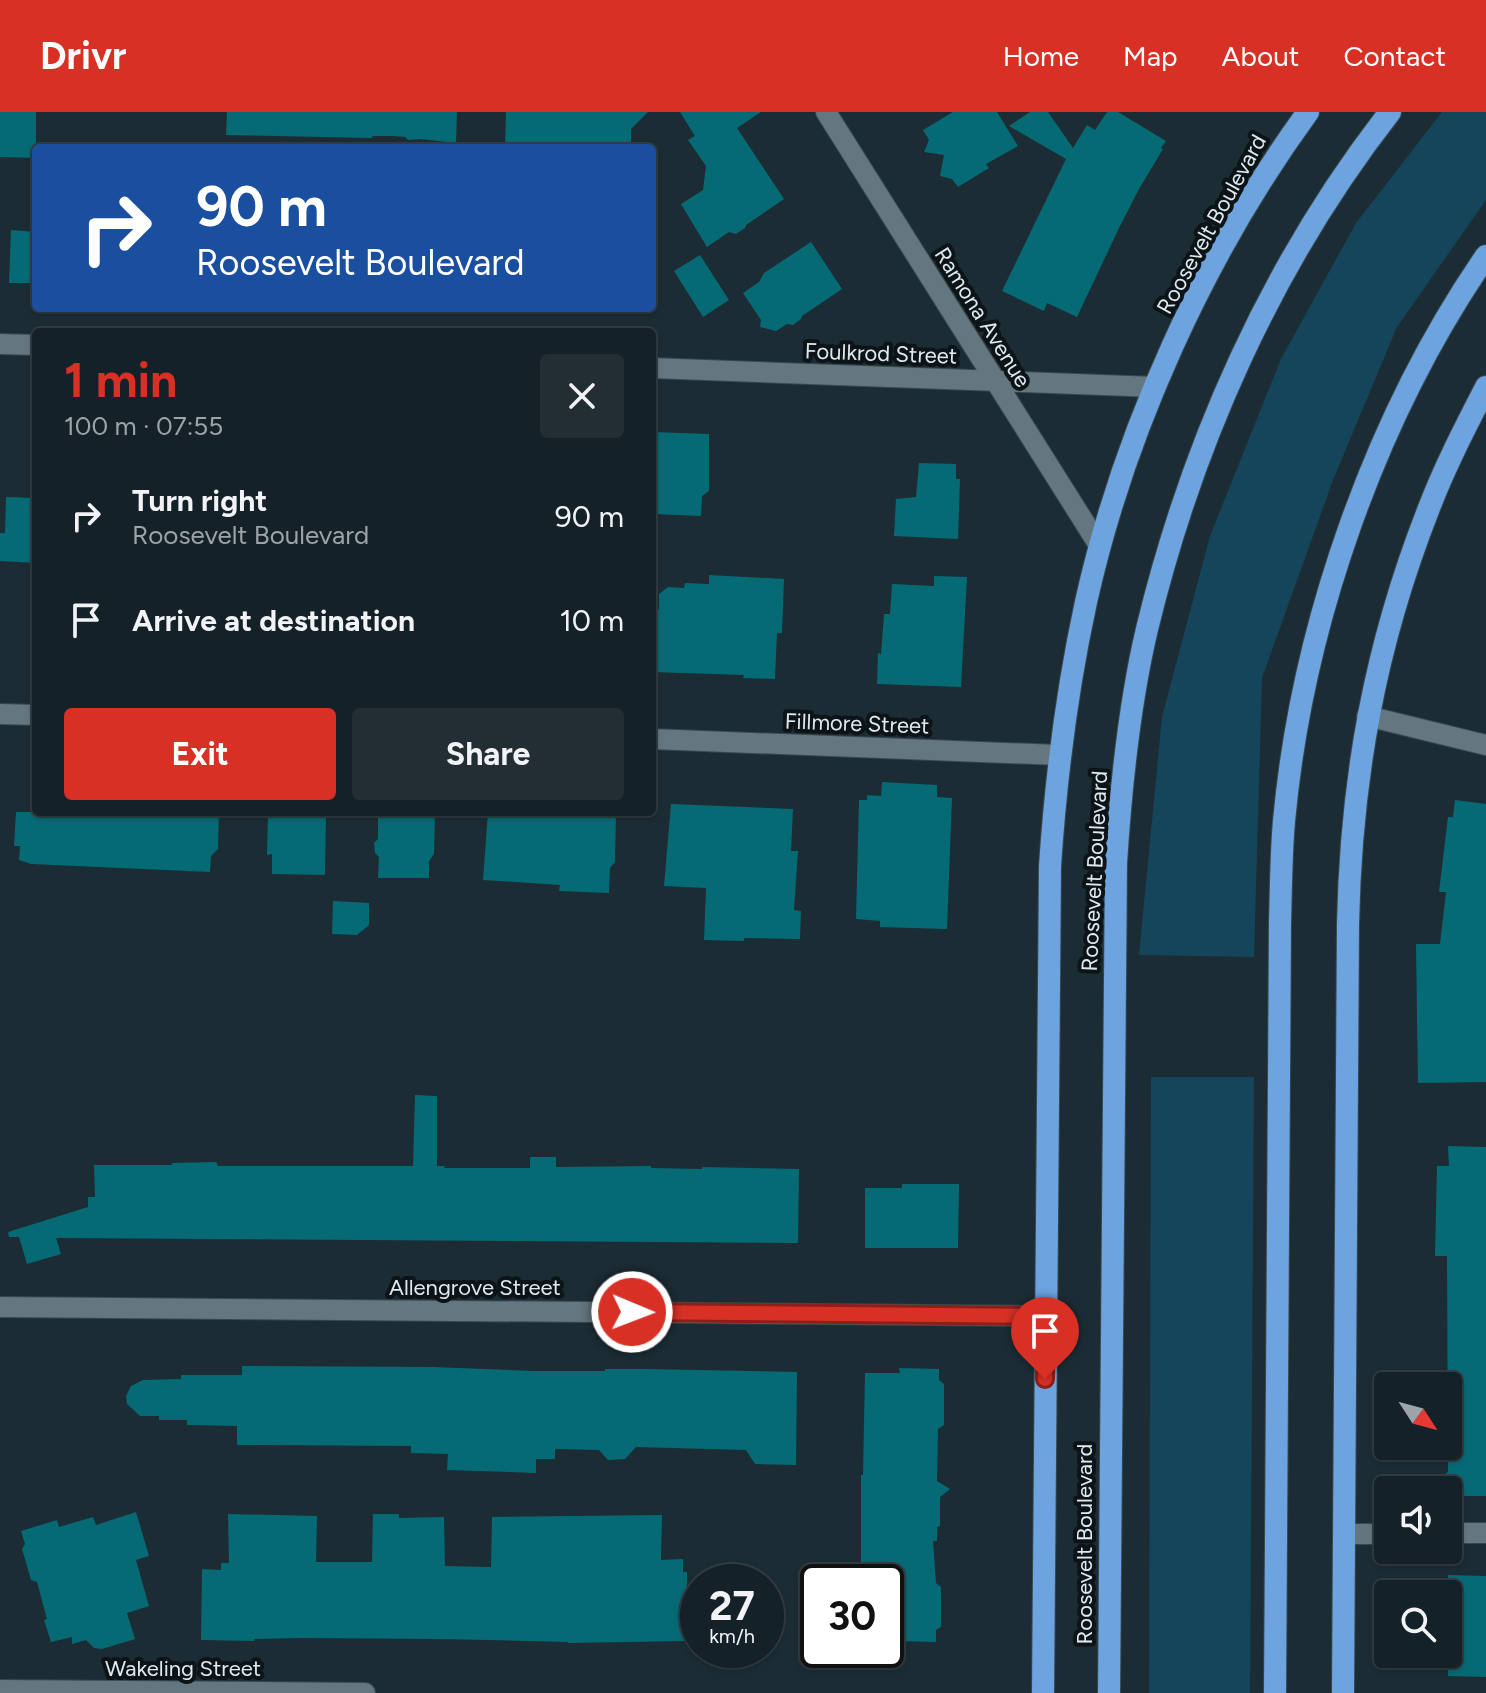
<!DOCTYPE html>
<html lang="en">
<head>
<meta charset="utf-8">
<style>
	:root { --surface:#152128; --page:#222e34; --text:#f1f3f6; --muted:#9da3a8; --line:#343e45; --accent:#d93025 }
	body { margin:0; font-family:Figtree,sans-serif; background:var(--page); color:var(--text); height:100vh; display:flex; flex-direction:column; font-size:30px; white-space:nowrap }
	* { box-sizing:border-box; margin:0 }
	p { font-size:26px; color:var(--muted) }
	.icon { flex:none; width:44px; height:44px; fill:none; stroke:currentColor; stroke-width:2; stroke-linecap:round; stroke-linejoin:round }
	.map { position:relative; flex:1; overflow:hidden }
	.panel { position:absolute; left:32px; top:216px; width:624px; height:488px; display:flex; flex-direction:column; background:var(--surface); border-radius:8px; box-shadow:0 2px 6px #0004,0 0 0 2px var(--line) }
	.panel>* { flex:none }
	.banner { position:absolute; left:32px; top:32px; width:624px; height:168px; border-radius:8px; box-shadow:0 2px 6px #0004,0 0 0 2px var(--line); background:#1a4fa0; color:#fff; overflow:hidden }
	.needle { width:52px; rotate:126deg }
	.controls { position:absolute; left:1374px; top:1260px; display:grid; gap:16px }
	.controls a { display:grid; place-items:center; width:88px; height:88px; border-radius:8px; background:var(--surface); box-shadow:0 2px 6px #0004,0 0 0 2px var(--line); font-size:40px }
	.speed { position:absolute; left:680px; top:1452px; display:flex; gap:16px; font-size:40px; font-weight:700; text-align:center }
	.speed>* { display:grid; place-content:center; width:104px; height:104px; border-radius:50%; background:var(--surface); box-shadow:0 2px 6px #0004,0 0 0 2px var(--line); line-height:1 }
	.speed small { font-size:20px; font-weight:400 }
	.speed .limit { border:4px solid #111; border-radius:12px; background:#fff; color:#111 }
	.pin { position:absolute; display:grid; place-items:center; width:68px; height:68px; color:#fff; margin:-82px -34px; border-radius:50% 50% 50% 0; rotate:-45deg; box-shadow:0 0 8px #0007 }
	.pin .icon { rotate:45deg }
	.me { position:absolute; width:88px; margin:-44px; rotate:91deg; stroke-linejoin:round; filter:drop-shadow(0 0 6px #0008) }
	.turn { display:flex; align-items:center; gap:28px; height:168px; padding:0 32px; font-size:36px }
	.turn .icon { width:104px; height:104px; stroke-width:2.5 }
	.turn b { display:block; font-size:56px; line-height:68px }
	.round { display:grid; place-items:center; flex:none; width:84px; height:84px; border-radius:8px; background:var(--page) }
	.head { display:flex; align-items:center; justify-content:space-between; height:136px; padding:0 32px }
	h1 { font-size:48px; font-weight:700; line-height:60px; color:var(--accent) }
	.action { display:flex; gap:16px; margin-top:auto; padding:16px 32px }
	.action a { flex:1; height:92px; border-radius:8px; background:var(--accent); color:#fff; font-size:32px; font-weight:700; line-height:92px; text-align:center }
	.action a+a { background:var(--page); color:var(--text) }
	ul { padding:0; list-style:none }
	li { display:flex; align-items:center; gap:24px; height:104px; padding:0 32px }
	li div { flex:1 }
	li b { display:block; font-size:30px }
	li em { font-style:normal }
	header { display:flex; align-items:center; gap:48px; box-sizing:border-box; height:112px; padding:0 40px; background:var(--accent); color:#fff }
	header strong { font-size:38px }
	nav { display:flex; gap:44px; margin-inline-start:auto; font-size:28px }
	.map>svg:first-child { display:block }
	.green { fill:#14455a }
	.building { fill:#066a75 }
	.lines { fill:none; stroke-linecap:round; stroke-linejoin:round }
	.minor-casing { stroke:#39484f; stroke-width:22 }
	.trunk-casing { stroke:#39484f; stroke-width:24 }
	.minor { stroke:#647680; stroke-width:20 }
	.trunk { stroke:#6da3df; stroke-width:22 }
	.route-casing { stroke:#8d1f18; stroke-width:20 }
	.route { stroke:#d93025; stroke-width:14 }
	.labels { text-anchor:middle; stroke-width:8; stroke-linejoin:round; paint-order:stroke }
	.street-label { font-size:22px; fill:#dfe9ef; stroke:#0c1417 }
</style>
</head>
<body>
<header>
<strong>Drivr</strong>
<nav><a>Home</a><a>Map</a><a>About</a><a>Contact</a></nav>
</header>
<div class="map">
<svg width="1486" height="1581" viewBox="0 0 1486 1581">
	<rect width="100%" height="100%" fill="#1c2c35"/>
	<path class="green" d="M1442,0H1486V88L1397,215L1333,368L1262,566L1254,845L1139,843L1162,605L1210,424L1281,247L1356,111Z
		M1151,965H1254L1250,1581H1149Z"/>
	<path class="building" d="M0,0H36V46L0,45Z
		M227,0H457L456,31L420,27L408,28L405,25L393,24H373L371,26L226,23Z
		M506,0H648L631,17V36H505Z
		M680,0H761L737,16L784,87L746,113L745,116L736,122L729,120L707,135L681,92L703,78L706,54L688,28L695,24Z
		M953,0H997L1018,34L986,52L989,56L958,75L952,67L940,64L944,43L924,40L929,28L923,18Z
		M1030,0H1048L1073,36L1087,13L1095,18L1107,0H1118L1166,29L1161,36L1163,37L1139,77L1119,116L1077,205L1047,191L1044,199L1002,179L1066,47L1009,14Z
		M11,118L36,120V171H9Z
		M811,130L842,177L802,204L801,207L793,213L787,212L776,219L760,215L761,208L743,181L759,170L764,161Z
		M700,143L729,188L703,205L674,159Z
		M652,320L709,322V379L702,384L701,404L654,402L655,381L652,379Z
		M919,351L956,352V367H960L958,427L894,424L896,387L916,385Z
		M6,385L35,386L36,451L0,449V421H5Z
		M709,463L784,467L782,521H777L775,567L743,566L744,563L652,560L654,500L659,497V482L668,475L684,476L685,471L709,472Z
		M934,464L967,465L961,575L877,572L878,541L881,542L884,502H890L892,472L934,474Z
		M882,670L937,673V685L952,686L947,817L880,815V809L856,807L859,688H867V683L881,684Z
		M1455,688L1486,692V970L1418,971L1416,832H1440L1446,780H1439L1448,705H1453Z
		M671,692L793,697L791,739H798L794,798L801,799L800,827L744,826V829L704,828L706,776L664,774Z
		M16,700H219L218,737L211,744L210,760L31,752L19,748L20,734H14Z
		M268,700H326L325,763L272,762V742L267,743Z
		M378,700H435L434,742L429,749V766H378L379,745L375,741L374,731L378,727Z
		M488,700H616L615,750L610,756L609,781L559,779L560,773L483,768Z
		M333,789L369,791V813L357,823L332,822Z
		M415,983L437,984V1054H445L444,1056H530V1045H556V1055L651,1054V1056L702,1057V1055L799,1057L798,1131L56,1126L61,1142L27,1152L19,1125H9L8,1120L88,1095V1085H95L94,1053H172V1051L216,1050L218,1054H413Z
		M1448,1034L1486,1035V1384H1455L1446,1375V1361L1448,1360L1447,1144H1435L1437,1054H1449Z
		M902,1072H959L958,1136H865V1076H902Z
		M242,1254L433,1255L532,1259H605V1257H645L797,1260L796,1353L755,1352L746,1338L636,1335L625,1347L608,1348L599,1338L555,1337V1347H536V1361L447,1358L448,1342L411,1341V1334L237,1333V1314L187,1313V1308H159V1304H140L127,1292L126,1284L131,1274L143,1268L181,1267V1263H242Z
		M899,1256L939,1257V1268L944,1272V1313L938,1317L937,1369L950,1377L940,1385V1414L937,1415V1429H933L936,1471L941,1475V1515L936,1518V1530L897,1529V1527L886,1526V1470H861V1363H863L865,1261H900Z
		M136,1400L149,1444L136,1448L149,1494L127,1501L135,1527L102,1537L94,1536L86,1528L72,1532V1525L51,1530L44,1508L47,1507L37,1470L31,1468L22,1437L25,1432L21,1419L57,1408L59,1415L93,1405L96,1413Z
		M228,1402L317,1404L316,1450H372L373,1402H399V1406L444,1405L445,1454L491,1455L492,1405L662,1403L661,1448L683,1447V1460H687V1529L568,1531V1530L442,1527L299,1526L254,1527V1529L201,1528L202,1457L221,1458V1451H229Z
		M1448,1463L1486,1464V1565L1448,1564Z"/>
	<g class="lines">
		<defs>
			<path id="minor" d="M826,0L1100,435
				M0,232L36,233
				M652,256L1156,275
				M0,602L36,603
				M1367,604L1486,633
				M652,627L1059,643
				M0,1195L1046,1204
				M1448,1421H1486
				M1344,1422H1388
				M0,1578L365,1581"/>
			<path id="trunk" d="M1043,1581L1050,754C1056,665 1067,577 1086,490C1124,319 1205,141 1308,0
				M1109,1581L1116,751C1121,673 1129,593 1147,517C1192,331 1272,151 1390,0
				M1275,1581L1280,811C1281,777 1281,743 1284,709C1302,514 1375,305 1486,144
				M1343,1581L1348,812C1351,666 1375,533 1429,396C1445,354 1466,314 1486,275"/>
		</defs>
		<use href="#minor" class="minor-casing"/>
		<use href="#trunk" class="trunk-casing"/>
		<use href="#minor" class="minor"/>
		<use href="#trunk" class="trunk"/>
	</g>
	<g class="lines">
		<defs>
			<path id="route" d="M632,1200L1046,1204L1045,1267"/>
		</defs>
		<use href="#route" class="route-casing"/>
		<use href="#route" class="route"/>
	</g>
	<g class="labels">
		<g class="street-label">
			<text transform="translate(1211 112) rotate(-61)" y="8">Roosevelt Boulevard</text>
			<text transform="translate(983 205) rotate(58)" y="8">Ramona Avenue</text>
			<text transform="translate(881 241) rotate(2)" y="8">Foulkrod Street</text>
			<text transform="translate(857 611) rotate(2)" y="8">Fillmore Street</text>
			<text transform="translate(1094 759) rotate(-87)" y="8">Roosevelt Boulevard</text>
			<text x="475" y="1183">Allengrove Street</text>
			<text transform="translate(1084 1432) rotate(-90)" y="8">Roosevelt Boulevard</text>
			<text x="183" y="1564">Wakeling Street</text>
		</g>
	</g>
</svg>
<div class="controls">
<a><svg class="needle" viewBox="-14 -14 28 28"><path d="M0-13l5 13h-10z" fill="#e53935"/><path d="M0 13l5-13h-10z" fill="#9da3a8"/></svg></a>
<a><svg class="icon" aria-label="sound" viewBox="0 0 24 24"><path d="M4 9h4l5-4v14l-5-4H4zM17 9q2 3 0 6"/></svg></a>
<a><svg class="icon" aria-label="search" viewBox="0 0 24 24"><circle cx="10" cy="10" r="6"/><path d="M15 15l6 6"/></svg></a>
</div>
<div class="speed"><div>27<small>km/h</small></div><div class="limit">30</div></div>
<div class="pin" style="left:1045px;top:1267px;background:#d93025"><svg class="icon" aria-label="arrive" viewBox="0 0 24 24"><path d="M6 21V4h12l-3 4 3 4H6"/></svg></div>
<svg class="me" style="left:632px;top:1200px" viewBox="-20 -20 40 40"><circle r="17" fill="#d93025" stroke="#fff" stroke-width="3"/><path d="M0-11L8 9 0 5-8 9z" fill="#fff"/></svg>
<div class="banner">
<div class="turn"><svg class="icon" aria-label="right" viewBox="0 0 24 24"><path d="M7 20v-9h11M14 6l5 5-5 5"/></svg><div><b>90 m</b>Roosevelt Boulevard</div></div>
</div>
<section class="panel">
<div class="head"><div><h1>1 min</h1><p>100 m · 07:55</p></div><a class="round"><svg class="icon" aria-label="close" viewBox="0 0 24 24"><path d="M6 6l12 12M18 6L6 18"/></svg></a></div>
<ul>
<li><svg class="icon" aria-label="right" viewBox="0 0 24 24"><path d="M7 20v-9h11M14 6l5 5-5 5"/></svg><div><b>Turn right</b><p>Roosevelt Boulevard</p></div><em>90 m</em></li>
<li><svg class="icon" aria-label="arrive" viewBox="0 0 24 24"><path d="M6 21V4h12l-3 4 3 4H6"/></svg><div><b>Arrive at destination</b></div><em>10 m</em></li>
</ul>
<div class="action"><a>Exit</a><a>Share</a></div>
</section>
</div>
</body>
</html>
